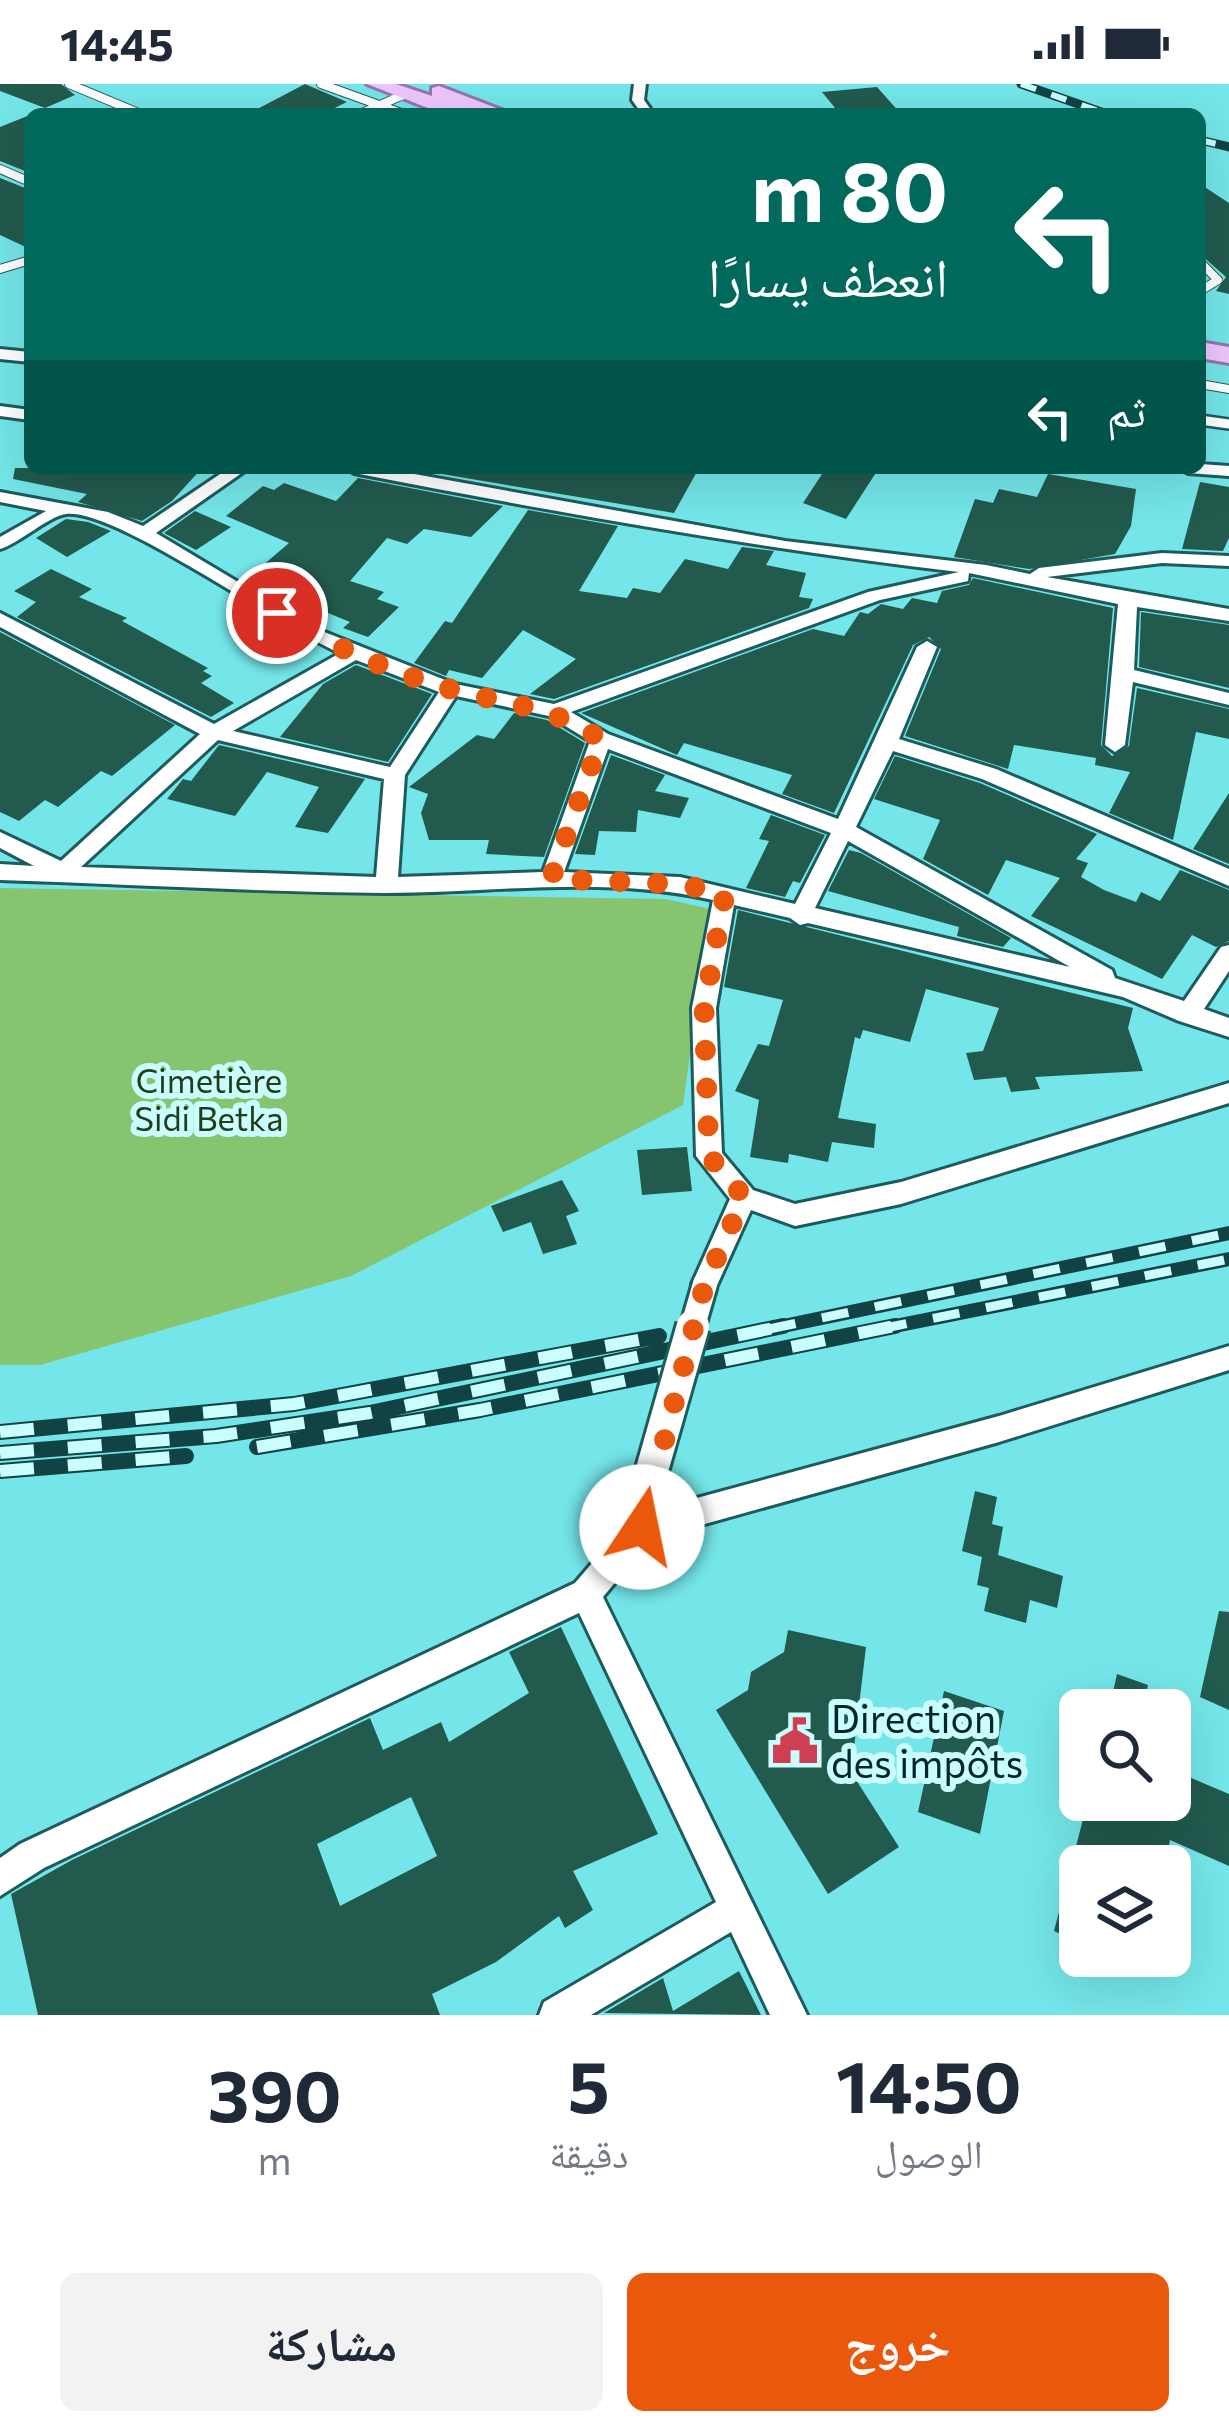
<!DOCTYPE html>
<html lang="ar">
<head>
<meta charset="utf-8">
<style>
	:root { --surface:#fff; --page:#f2f2f3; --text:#1f2937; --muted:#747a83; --accent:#ea580c }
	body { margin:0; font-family:Commissioner,"Noto Naskh Arabic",sans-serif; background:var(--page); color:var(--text); direction:rtl; height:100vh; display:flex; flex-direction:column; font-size:45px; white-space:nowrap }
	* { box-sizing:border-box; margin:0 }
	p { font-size:39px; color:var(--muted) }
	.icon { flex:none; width:66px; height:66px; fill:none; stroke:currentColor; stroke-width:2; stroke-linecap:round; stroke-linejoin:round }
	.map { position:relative; height:1931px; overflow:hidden; direction:ltr }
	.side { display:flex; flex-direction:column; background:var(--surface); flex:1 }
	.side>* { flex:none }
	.hud { position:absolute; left:24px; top:24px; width:1182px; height:366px; border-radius:18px; box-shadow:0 12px 48px #0002; direction:rtl; background:#00695c; color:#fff; overflow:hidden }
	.controls { position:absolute; left:1059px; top:1605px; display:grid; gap:24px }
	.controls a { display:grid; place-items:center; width:132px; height:132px; border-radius:18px; background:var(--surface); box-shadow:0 12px 48px #0002; font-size:60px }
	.pin { position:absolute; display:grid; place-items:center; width:102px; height:102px; color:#fff; margin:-51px; border:6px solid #fff; border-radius:50%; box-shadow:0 3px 12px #0007 }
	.me { position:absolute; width:132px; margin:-66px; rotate:11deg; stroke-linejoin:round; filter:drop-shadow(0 0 9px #0008) }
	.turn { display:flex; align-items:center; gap:42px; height:252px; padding:0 60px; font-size:54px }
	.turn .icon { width:156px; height:156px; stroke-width:2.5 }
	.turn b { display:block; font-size:84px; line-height:102px }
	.then { display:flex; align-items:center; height:114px; padding:0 60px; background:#0003; gap:24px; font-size:45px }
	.eta { display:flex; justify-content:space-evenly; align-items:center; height:204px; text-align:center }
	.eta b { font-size:72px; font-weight:700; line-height:84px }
	.button { display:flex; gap:24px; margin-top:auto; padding:24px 60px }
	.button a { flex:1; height:138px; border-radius:18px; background:var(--accent); color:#fff; font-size:48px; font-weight:700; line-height:138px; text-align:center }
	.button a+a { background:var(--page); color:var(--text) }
	.status { display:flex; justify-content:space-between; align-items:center; height:84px; padding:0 60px; background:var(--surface); direction:ltr }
	.status svg { height:33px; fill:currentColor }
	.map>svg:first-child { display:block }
	.green { fill:#87c470 }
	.building { fill:#225a4e; fill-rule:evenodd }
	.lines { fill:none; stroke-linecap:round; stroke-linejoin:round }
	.service-far1-casing { stroke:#1d5b5d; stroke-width:10 }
	.service-casing { stroke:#1d5b5d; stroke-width:14 }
	.minor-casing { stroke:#1d5b5d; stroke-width:6 }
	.primary-casing { stroke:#9475b0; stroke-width:6 }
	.service-far1 { stroke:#fff; stroke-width:8 }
	.service { stroke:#fff; stroke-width:9 }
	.minor { fill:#fff; fill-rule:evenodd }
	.primary { fill:#eec6fc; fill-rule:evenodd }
	.rail-far2-casing { stroke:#114344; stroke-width:9 }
	.rail-far1-casing { stroke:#114344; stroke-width:14 }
	.rail-casing { stroke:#114344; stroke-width:16 }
	.rail-far2 { stroke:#cafdfe; stroke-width:6; stroke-dasharray:16; stroke-linecap:butt }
	.rail-far1 { stroke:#cafdfe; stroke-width:9; stroke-dasharray:27; stroke-linecap:butt }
	.rail { stroke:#cafdfe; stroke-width:12; stroke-dasharray:34; stroke-linecap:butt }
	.minor-bridge-far1-casing { stroke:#1d5b5d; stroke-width:30; stroke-linecap:butt }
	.minor-bridge-casing { stroke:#1d5b5d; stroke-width:38; stroke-linecap:butt }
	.minor-bridge-far1 { stroke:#fff; stroke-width:24 }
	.minor-bridge { stroke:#fff; stroke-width:32 }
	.route { stroke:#ea580c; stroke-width:21; stroke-dasharray:0 37.8 }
	.labels { text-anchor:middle; stroke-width:12; stroke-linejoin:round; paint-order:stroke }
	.park-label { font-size:33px; fill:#223d17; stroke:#cafdfe }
	.near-poi-label { font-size:39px; fill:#002627; stroke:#cafdfe; text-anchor:start }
</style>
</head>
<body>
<div class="status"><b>14:45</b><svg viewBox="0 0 49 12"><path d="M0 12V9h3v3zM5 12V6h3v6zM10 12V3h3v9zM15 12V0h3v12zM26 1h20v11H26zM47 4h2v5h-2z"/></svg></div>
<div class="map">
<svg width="1229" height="1931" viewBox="0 0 1229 1931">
	<rect width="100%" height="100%" fill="#74e6e9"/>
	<path class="green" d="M0,804L666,815L710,825L683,1021L351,1192L40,1281H0Z"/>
	<path class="building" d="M0,0H61L75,11L45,24L0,7Z
		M305,0L347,18L322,30H248Z
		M877,3L901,30H840L822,8Z
		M30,31V89L0,77V43Z
		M0,94L30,106V165L0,151Z
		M1200,100L1229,119V210L1216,207L1226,193L1200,170Z
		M15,384H202L172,417L142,437L78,418L87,410L13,395Z
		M406,384L634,386L699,384L674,429Z
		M826,384H879L846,435L803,419Z
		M1048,390L1136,405L1131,442L1115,470L1029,485L954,473L975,415L993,419L999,405L1037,413Z
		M358,394L503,422L471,453L424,445L407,460L387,454L350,497L384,508L377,515L399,523L368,553L343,544L350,538L311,522L314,519L285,510L302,494L261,483L289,459L226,432L263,402L274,406L284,399L336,417Z
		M1200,398L1229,403V454L1223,467L1182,465Z
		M528,426L618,442L579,507L627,514L633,504L660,509L685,475L728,485L742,463L774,467L766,481L806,489L799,513L813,515L809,524L554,615L530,610L576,575L523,546L482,594L449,586L446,592L414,579L445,537L452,539Z
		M195,427L231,443L196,466L164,449Z
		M66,435L88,438L111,447L67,473L36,454Z
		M51,485L92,505L79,513L127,534L122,537L208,584L203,587L212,592L201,599L234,619L211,633L17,533L36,518L14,507Z
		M973,494L1113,524L1101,661L1112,672L1129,662L1137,604L1229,625V655L1196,648L1173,756L1109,729L1130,688L1095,681L1096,674L1014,661L1008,685L905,652L941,565L929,553L913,561L834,729L782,710L792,691L684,659L677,671L581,629L813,545L844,552L860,528L868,530L881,520L903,525L912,514L937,519L942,507L969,501Z
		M1141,528L1229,541V604L1139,583Z
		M0,548L175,641L112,692L101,687L58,723L45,716L19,737L0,728Z
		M356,581L432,610L388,678L280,653L323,600Z
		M514,629L547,636L585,659L544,773L486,770L489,756H429L421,729L428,710L409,703L477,651L494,655Z
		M219,661L365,695L328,749L295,743L319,703L267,688L235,732L167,715L183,695L191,697Z
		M611,671L665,691L655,707L689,714L680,734L638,726L636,748L599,747L595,771L575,770Z
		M895,672L980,699L1097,750L1076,775L1088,779L1081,793L1104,806L1136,818L1141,808L1160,817L1180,786L1229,806V857L1216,863L1192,851L1162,895L1031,832L1060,794L1006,776L988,811L923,775L940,736L874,715Z
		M1229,709V780L1193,765Z
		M771,731L825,751L800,799L793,797L785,813L746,804L769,757L759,755Z
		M849,766L861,769L1011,854L1003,863L957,852L959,843L828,807Z
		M738,826L1133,924L1128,944L1143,987L1035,993L1040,1005L1011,1008L1006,993L974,996L966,969L983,967L999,924L926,905L910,958L863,946L860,955L855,953L838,1034L876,1040L874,1064L832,1058L828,1078L789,1070L788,1079L750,1073L759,1016L735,1007L758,960L769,962L783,916L724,903Z
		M687,1063L692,1107L642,1111L637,1066Z
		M562,1096L579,1127L566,1132L577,1160L543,1170L531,1138L503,1148L491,1122Z
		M975,1407L997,1413L992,1440L1003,1443L998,1471L1063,1492L1057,1524L1030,1516L1026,1539L984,1527L989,1504L977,1501L982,1473L962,1467Z
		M1219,1527L1229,1528V1626L1200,1613Z
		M561,1543L658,1750L573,1787L593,1826L565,1844L559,1832L496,1878L432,1910L440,1931H38L11,1810L72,1776L370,1634L383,1666L441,1638L449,1658L529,1609L509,1568ZM411,1713L437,1772L340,1822L317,1760Z
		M788,1546L866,1563L851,1688L899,1763L828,1810L716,1626L748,1606L751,1588L784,1568Z
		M1117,1590L1148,1601L1143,1626H1109Z
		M944,1607L1004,1627L980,1750L918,1728Z
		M1170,1685L1229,1710V1782L1170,1756L1167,1773L1147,1765L1144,1782H1080V1859L1054,1847L1088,1716H1170Z
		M739,1887L761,1931L604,1929L663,1894L673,1927Z"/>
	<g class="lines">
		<defs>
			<path id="service-far1" d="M69,0L141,30
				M321,0L404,30
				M360,30L405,10
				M0,85L30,98
				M1200,178L1218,196L1200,207
				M0,185L30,176
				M1200,300L1229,305"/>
			<path id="service" d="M1200,336L1229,340"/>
			<path id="minor" d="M634,0H646L644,16L654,30H642L632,16Z
				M0,265L30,268V278L0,275Z
				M0,322L30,326V336L0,332Z
				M1200,380L1229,382V392L1188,389L1179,384H1200Z
				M229,384H249L156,449L317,545L455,600L554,620L868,508L959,488C755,464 555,428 354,389L345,384H381L785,457L986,481L1030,490L1039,484L1162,469L1229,472V482L1162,479L1047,493L1229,525V537L1137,523L1134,586L1229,609V621L1133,598L1125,661L1115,668L1105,661L1118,520L969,489L968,497L880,516L571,628L608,650L838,735L917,563L927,557L937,563L899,655L996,685L1229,785V802L982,695L893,667L856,743L1112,886L1115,894L1184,917L1221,863L1229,861V887L1204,925L1229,934V953L1179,937L1123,913L808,839L800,841L790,834L734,821L716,924L722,1069L753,1106L795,1120L901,1098L1229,999V1019L901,1120L795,1142L751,1126L714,1208L705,1211L696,1208L692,1200L730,1115L696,1072L692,924L713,816C606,791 493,809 384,809C256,808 128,800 0,796V780L34,782L0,764V748L61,777L200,650L0,543V529L214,640L340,569C281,544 115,424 66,430C47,433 20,459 0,465V453L46,427L0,418V408L108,428L143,442ZM356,576L439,608L390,683L233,647ZM456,612L549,632L590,657L543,788L398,793L405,691ZM218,656L384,695L376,793L81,783ZM608,665L831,749L795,820L680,793L564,788ZM848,757L1070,883L815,824Z
				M1229,1262V1286L999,1358L651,1455L603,1513L807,1931H770L731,1848L591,1931H539L544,1918L716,1818L579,1529L44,1784L0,1812V1774L20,1760L575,1499L628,1437L642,1376L652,1373L662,1376L667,1386L660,1424L999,1332Z"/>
			<path id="primary" d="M367,0H396L432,12V4L439,2L512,30H443Z
				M1200,258L1229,263V279L1200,274Z"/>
		</defs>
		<use href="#service-far1" class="service-far1-casing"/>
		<use href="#service" class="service-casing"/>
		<use href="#minor" class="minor-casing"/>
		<use href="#primary" class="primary-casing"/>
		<use href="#service-far1" class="service-far1"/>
		<use href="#service" class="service"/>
		<use href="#minor" class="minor"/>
		<use href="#primary" class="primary"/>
		<defs>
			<path id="rail-far2" d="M1021,0L1107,30
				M1200,56L1229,63"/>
			<path id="rail-far1" d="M769,1245L1229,1149
				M880,1245L1229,1175"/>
			<path id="rail" d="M0,1348L294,1320L659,1252
				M257,1363L480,1326L895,1242
				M0,1369L216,1352L370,1329L783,1242
				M0,1387L186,1372"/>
		</defs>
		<use href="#rail-far2" class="rail-far2-casing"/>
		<use href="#rail-far1" class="rail-far1-casing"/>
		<use href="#rail" class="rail-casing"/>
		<use href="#rail-far2" class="rail-far2"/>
		<use href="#rail-far1" class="rail-far1"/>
		<use href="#rail" class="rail"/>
		<defs>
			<path id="minor-bridge-far1" d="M692,1245L705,1200"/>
			<path id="minor-bridge" d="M652,1386L693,1242"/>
		</defs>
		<use href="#minor-bridge-far1" class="minor-bridge-far1-casing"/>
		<use href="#minor-bridge" class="minor-bridge-casing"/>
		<use href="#minor-bridge-far1" class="minor-bridge-far1"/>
		<use href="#minor-bridge" class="minor-bridge"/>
	</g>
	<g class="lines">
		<path class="route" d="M277,529C330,561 390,588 450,605C513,622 542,619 601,655L551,795L680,800L725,810L704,924L709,1072L744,1113L705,1200L642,1443"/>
	</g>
	<defs>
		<symbol id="civic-bare" viewBox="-9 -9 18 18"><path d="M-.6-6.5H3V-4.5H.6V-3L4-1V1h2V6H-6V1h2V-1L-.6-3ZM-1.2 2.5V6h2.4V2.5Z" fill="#cf3f52" stroke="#cafdfe" stroke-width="2.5" paint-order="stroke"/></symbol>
	</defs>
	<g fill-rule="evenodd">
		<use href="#civic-bare" x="762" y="1624" width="66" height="66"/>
	</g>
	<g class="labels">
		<g class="park-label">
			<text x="209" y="1009">Cimetière<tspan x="209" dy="38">Sidi Betka</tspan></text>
		</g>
		<g class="near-poi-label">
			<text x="831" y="1649">Direction<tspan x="831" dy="45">des impôts</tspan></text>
		</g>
	</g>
</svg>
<div class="controls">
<a><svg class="icon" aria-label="search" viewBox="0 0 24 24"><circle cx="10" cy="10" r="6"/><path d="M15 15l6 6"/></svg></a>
<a><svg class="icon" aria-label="layers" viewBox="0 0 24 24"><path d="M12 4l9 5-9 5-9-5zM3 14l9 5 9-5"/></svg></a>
</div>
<div class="pin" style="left:277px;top:529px;background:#d93025"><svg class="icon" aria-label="arrive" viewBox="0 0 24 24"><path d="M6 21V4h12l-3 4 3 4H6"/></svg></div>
<svg class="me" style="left:642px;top:1443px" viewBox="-20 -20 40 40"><circle r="19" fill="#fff"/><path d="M0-13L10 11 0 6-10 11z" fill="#ea580c"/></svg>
<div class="hud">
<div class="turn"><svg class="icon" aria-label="left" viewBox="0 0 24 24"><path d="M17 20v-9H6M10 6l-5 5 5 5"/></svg><div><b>80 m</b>انعطف يسارًا</div></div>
<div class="then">ثم<svg class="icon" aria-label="left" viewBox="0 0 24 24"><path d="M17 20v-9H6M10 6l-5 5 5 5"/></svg></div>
</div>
</div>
<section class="side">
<div class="eta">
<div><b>14:50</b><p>الوصول</p></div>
<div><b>5</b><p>دقيقة</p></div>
<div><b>390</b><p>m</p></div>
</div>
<div class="button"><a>خروج</a><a>مشاركة</a></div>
</section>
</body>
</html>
